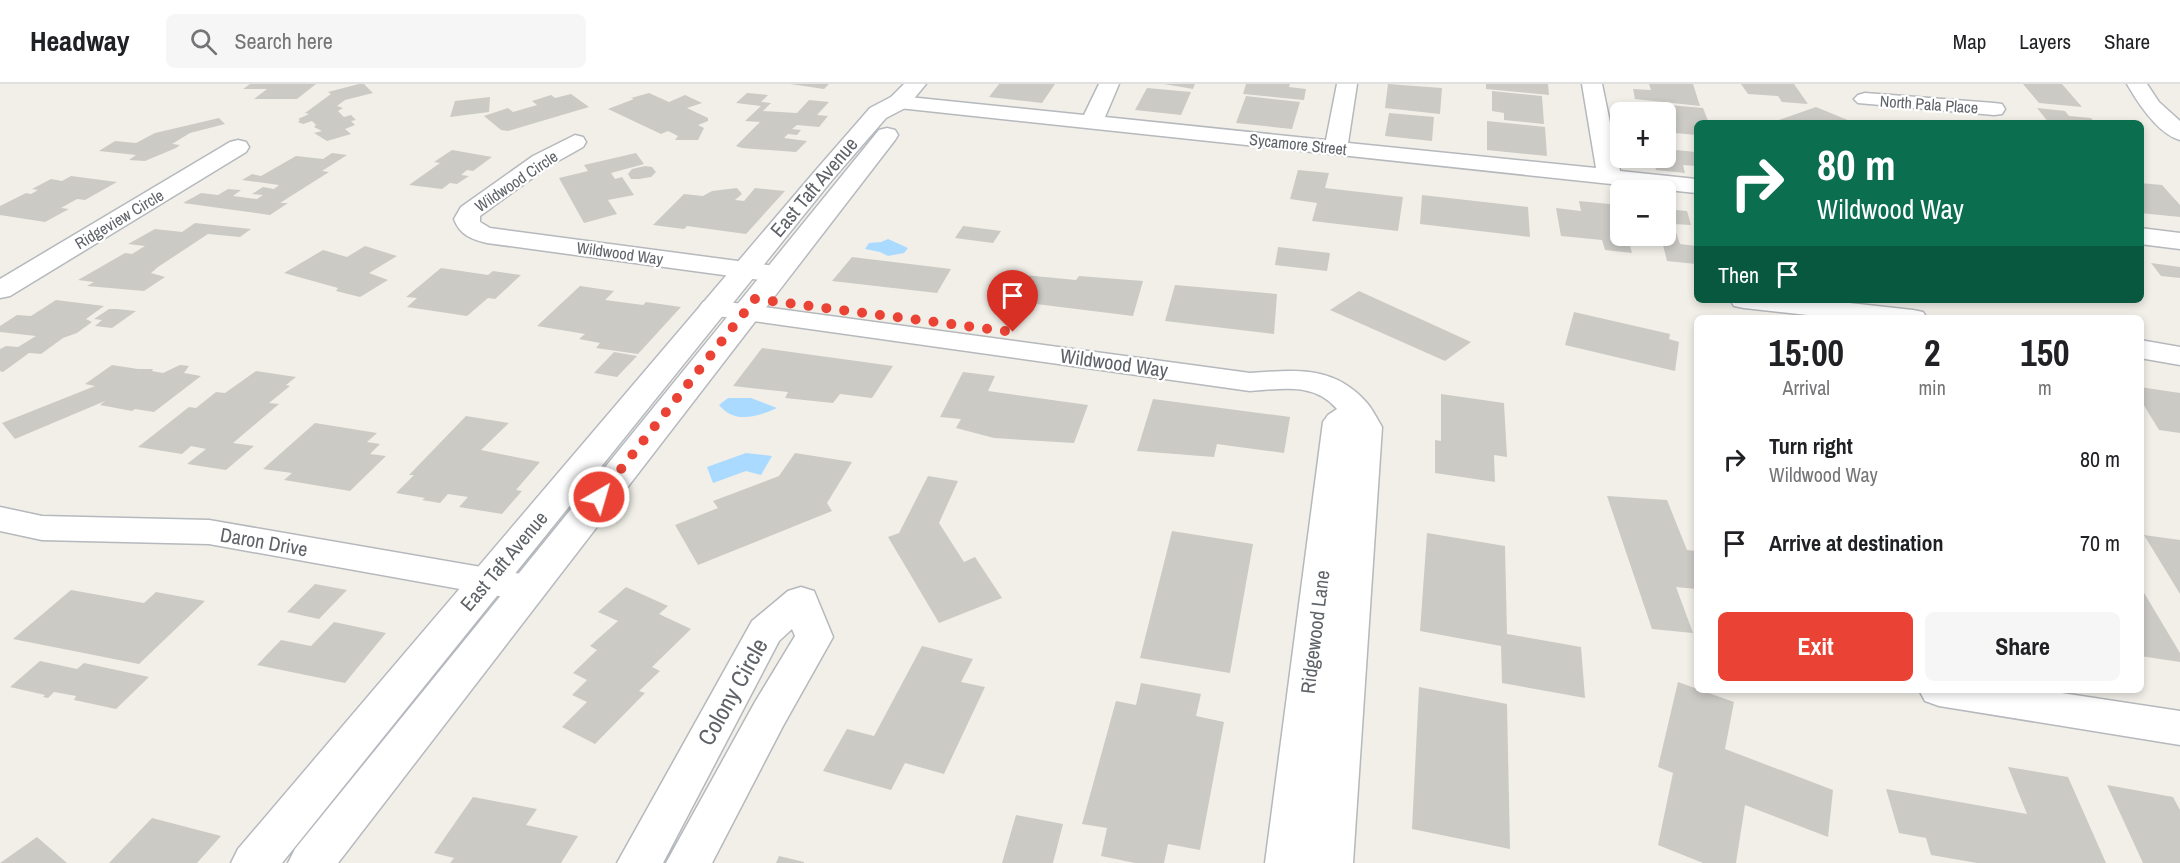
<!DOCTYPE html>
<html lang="en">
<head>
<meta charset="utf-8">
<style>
	:root { --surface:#fff; --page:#f6f6f6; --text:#202124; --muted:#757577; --line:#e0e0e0; --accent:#ea4335 }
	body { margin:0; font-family:"Archivo Narrow",sans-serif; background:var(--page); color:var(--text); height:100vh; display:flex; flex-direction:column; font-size:22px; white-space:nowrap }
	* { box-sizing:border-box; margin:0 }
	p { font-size:20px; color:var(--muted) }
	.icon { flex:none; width:33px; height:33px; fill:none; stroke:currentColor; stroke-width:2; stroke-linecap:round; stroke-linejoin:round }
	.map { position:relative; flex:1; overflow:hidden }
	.details { position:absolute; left:1694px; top:231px; width:450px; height:378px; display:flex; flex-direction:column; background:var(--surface); border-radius:9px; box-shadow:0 3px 9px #0003 }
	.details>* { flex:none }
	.banner { position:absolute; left:1694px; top:36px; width:450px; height:183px; border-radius:9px; box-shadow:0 3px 9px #0003; background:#0b6e4f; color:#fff; overflow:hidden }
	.fabs { position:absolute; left:1610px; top:18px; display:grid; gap:12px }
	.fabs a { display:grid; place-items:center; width:66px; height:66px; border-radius:9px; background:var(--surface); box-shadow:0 3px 9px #0003; font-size:30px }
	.pin { position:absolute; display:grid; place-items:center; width:51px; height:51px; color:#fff; margin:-62px -26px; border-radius:50% 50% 50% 0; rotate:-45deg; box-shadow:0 0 6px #0007 }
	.pin .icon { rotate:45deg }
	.me { position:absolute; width:66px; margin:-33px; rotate:38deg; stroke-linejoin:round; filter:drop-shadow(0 0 4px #0008) }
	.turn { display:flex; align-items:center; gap:21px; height:126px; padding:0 24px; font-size:27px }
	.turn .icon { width:78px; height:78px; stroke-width:2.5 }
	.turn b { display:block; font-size:42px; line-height:51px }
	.then { display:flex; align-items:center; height:57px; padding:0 24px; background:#0003; gap:12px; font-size:22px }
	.eta { display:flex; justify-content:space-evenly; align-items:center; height:102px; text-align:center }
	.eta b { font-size:36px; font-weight:700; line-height:42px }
	.primary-button { display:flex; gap:12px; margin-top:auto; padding:12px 24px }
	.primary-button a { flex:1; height:69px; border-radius:9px; background:var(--accent); color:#fff; font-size:24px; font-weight:700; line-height:69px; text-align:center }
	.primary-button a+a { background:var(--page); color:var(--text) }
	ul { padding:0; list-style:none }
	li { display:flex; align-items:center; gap:18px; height:84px; padding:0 24px }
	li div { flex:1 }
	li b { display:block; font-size:22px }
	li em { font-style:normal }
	header { display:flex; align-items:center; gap:36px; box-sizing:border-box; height:84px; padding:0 30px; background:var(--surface); border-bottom:2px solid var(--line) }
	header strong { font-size:28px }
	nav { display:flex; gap:33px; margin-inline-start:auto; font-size:21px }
	.search { width:420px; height:54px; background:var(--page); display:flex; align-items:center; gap:15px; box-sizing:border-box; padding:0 21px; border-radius:9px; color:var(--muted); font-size:22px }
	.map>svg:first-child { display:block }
	.water { fill:#aadaff }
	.building { fill:#cccac5 }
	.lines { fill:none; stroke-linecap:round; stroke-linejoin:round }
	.street-casing { stroke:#b5b8bc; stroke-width:3 }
	.secondary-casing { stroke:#b6babf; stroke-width:3 }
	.street { fill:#fff; fill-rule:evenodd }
	.secondary { fill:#fff; fill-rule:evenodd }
	.route { stroke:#ea4335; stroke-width:10; stroke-dasharray:0 18 }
	.labels { text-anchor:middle; stroke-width:4.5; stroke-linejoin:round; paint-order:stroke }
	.far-street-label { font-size:16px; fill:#5f6368; stroke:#fff }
	.street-label { font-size:20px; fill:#5f6368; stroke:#fff }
	.near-street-label { font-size:24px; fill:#5f6368; stroke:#fff }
</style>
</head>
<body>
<header>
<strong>Headway</strong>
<div class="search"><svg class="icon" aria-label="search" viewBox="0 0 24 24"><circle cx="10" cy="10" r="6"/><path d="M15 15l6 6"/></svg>Search here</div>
<nav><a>Map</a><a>Layers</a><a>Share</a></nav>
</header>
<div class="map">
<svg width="2180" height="779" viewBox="0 0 2180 779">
	<rect width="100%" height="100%" fill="#f1efe8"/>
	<path class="water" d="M888,155L908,164L904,169L888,172L880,168L865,165L869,159L881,158Z
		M728,314H751L777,324C757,333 734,340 719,321Z
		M746,369L772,372L761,391L746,387L713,399L707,383Z"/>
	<path class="building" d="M250,0H316L297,15H254L267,5H243Z
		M359,0H364L373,9L345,16L337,22L343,24L338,27L344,33L351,31L356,36L351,37L355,41L345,45L351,50L327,57L314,49L322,47L314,43L316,41L312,37L303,40L298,38L300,36L298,35L307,31L309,30L305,29L331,10L328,8Z
		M790,0H829L824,5Z
		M999,0H1055L1042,19L989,13Z
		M1164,0H1195L1193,5Z
		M1246,0H1290L1289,3L1306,5L1304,16L1243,10Z
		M1388,0L1442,4L1440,30L1385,24Z
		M1486,0H1548L1549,11L1486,5Z
		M1649,0H1693L1700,22L1635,15L1633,5L1651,6Z
		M1741,0H1794L1808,20L1782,18L1778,12L1748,10Z
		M2023,0H2062L2082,23L2039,19Z
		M1147,4L1191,8L1181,31L1135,26Z
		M1492,7L1542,12L1544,40L1504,36V29L1492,27Z
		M649,9L669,18L685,11L702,19L687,24L708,34V37L698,41L704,44L698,56H675L678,52L668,47L661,50L608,25L634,15L631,14Z
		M747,9L768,11L761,18L771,19L763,27L797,29L809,16L829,18L817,31L828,32L819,43L797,41L792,45L801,46L797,51L788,50L784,54L807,57L796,68L742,64L736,62L760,38L745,37L761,22L736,19Z
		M571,10L589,23L508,47L501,46L484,32L508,24L513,28L537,21L532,17L551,11L555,14Z
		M1246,12L1300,18L1292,45L1236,39Z
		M490,13L489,28L450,33L455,17Z
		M1647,19L1703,24L1709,39H1696V51L1665,48V28H1650Z
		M1816,23L1855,39H1785L1779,36Z
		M2037,24L2065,27L2069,32L2091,34L2095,39H2049Z
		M1389,29L1434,33L1432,57L1385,52Z
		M219,34L225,40L190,49L172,60L180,61L176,64L145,77L129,76L136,71L99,67L115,57L136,59L155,49Z
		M1487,37L1545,43L1547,72L1487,66Z
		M1665,65L1696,68V82L1683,81L1685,89L1656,86L1653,74H1665Z
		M452,66L492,73L473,87L467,86L461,91L469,92L457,100L450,99L442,105L409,101L440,79L434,78Z
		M332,69L347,71L322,87L329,88L280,119H288L270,131L183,119L201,109L218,111L228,105L241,106L233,112L257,115L263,111L252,110L263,103L274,105L279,101L242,96L252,90L261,92L296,72L323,75Z
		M636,69L644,80L611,89L615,95L622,93L634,111L608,116L617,130L584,139L559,94L588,87L584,81Z
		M645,82L652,83L656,88L651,93L639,95H631L628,90L632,85Z
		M1298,86L1329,89L1325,104L1403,113L1398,147L1312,137L1317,119L1290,115Z
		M71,92L117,98L85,116L77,115L61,124L69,125L45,138L0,131V122L26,109L31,110L38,106L32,105L51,95L62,97Z
		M2140,99L2162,101L2180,121V133L2140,129Z
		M737,104L742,110L735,116L744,117L755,104L785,107L746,150L687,142L684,145L653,141L684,110L703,112L712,107Z
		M1422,111L1528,123L1530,153L1420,140Z
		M1579,117L1620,121V152H1665V125L1687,127L1691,141L1673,140L1680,160L1696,162V180L1667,177L1663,161L1629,158L1632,169L1605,166L1602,156L1561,152L1556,124L1581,127Z
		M195,139L251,145L240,153L208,150L158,183L151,189L165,193L144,207L87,202L94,198L78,196L125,169L132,170L145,162L128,160L155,145L182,148Z
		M963,142L1001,147L993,159L955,154Z
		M365,162L397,172L369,189L388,196L360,213L336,207L338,204L284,189L323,166L347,173Z
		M1278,163L1330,169L1327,187L1275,181Z
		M852,173L951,185L937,209L832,197Z
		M2151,179L2180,183V194L2161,192Z
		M441,184L488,191L493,187L521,191L495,215L488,214L467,232L407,223L417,214L406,213Z
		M1024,191L1076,196L1079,192L1143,197L1133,232L1012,217Z
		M1175,201L1277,210L1274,250L1165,237Z
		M580,202L614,207L605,216L643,221L646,218L681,223L638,270L596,264L600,259L579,255L585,250L537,242Z
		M1359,207L1471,258L1445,277L1330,226Z
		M56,216L104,222L86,235L92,238L77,249L63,254L41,270L29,269L3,288L0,287V265L6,262L18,263L36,252L0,248V242L17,231L31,232Z
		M109,225H117L136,227L112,244L95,242L102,236L94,235Z
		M1574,228L1670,250L1669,255L1679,258L1675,287L1565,261Z
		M762,264L893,282L872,314L840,310L833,319L785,314L788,308L733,302Z
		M614,268L637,272L617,293L594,289Z
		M112,281L138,285H153L152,287L163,289L180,281L189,282L184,289L201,292L154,328L135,325L132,327L100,321L105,317L15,355L2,339L95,302L85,300Z
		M256,287L296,293L286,301L290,302L269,319L279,320L233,359L254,362L226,386L187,380L206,365L191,362L182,370L138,363L189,323L196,324L216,308L225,309Z
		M963,288L995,292L988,307L1088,321L1074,359L994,354L956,344L961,335L940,333Z
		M2140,303L2180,309V349L2159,346L2140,315Z
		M1441,310L1504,319L1507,373L1494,371L1495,398L1435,389V356L1441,357Z
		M1153,315L1290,333L1284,369L1217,360L1214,373L1137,367Z
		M466,332L509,339L481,366L540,378L516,406L522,407L502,430L459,423L468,413L448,410L440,419L422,416L425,414L396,409L414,391H409Z
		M315,339L377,349L367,358L380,360L370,370L386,372L350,407L284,396L292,389L263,385Z
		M795,369L852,378L827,419L832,427L698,481L675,441L718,424L713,417L779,392Z
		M928,392L958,397L939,439L964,478L975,473L1002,514L939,539L888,453L899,449Z
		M1607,412L1667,416L1687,466L1696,467V505L1676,503L1693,549L1652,545Z
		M1172,447L1253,460L1230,589L1140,574Z
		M1427,449L1505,462L1507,550L1581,563L1585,614L1502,599L1501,562L1420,547Z
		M2144,451L2180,456V510Z
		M315,500L347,506L319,535L287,528Z
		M2140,502L2180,569V578L2140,572Z
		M626,503L668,522L659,530L691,545L652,583L660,587L639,607L645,609L595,660L562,643L587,618L572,611L587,596L573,589L597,566L590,562L618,537L598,528Z
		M71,506L144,519L156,508L205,517L139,580L13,555Z
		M334,538L386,549L345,599L257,581L281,556L311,562Z
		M922,562L973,575L961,598L985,603L944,690L905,679L891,706L823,687L847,645L874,652Z
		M40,577L77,585L84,579L149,593L116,625L74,616L76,612L54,608L48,614L43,613L45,611L10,603Z
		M1678,598L1734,618L1725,665L1833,706L1828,753L1745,721L1736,779H1703L1658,761L1673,689L1658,683Z
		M1141,599L1201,610L1196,632L1224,638L1200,766L1168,760L1164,779H1135L1101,772L1107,744L1082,740L1116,617L1136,621Z
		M1419,603L1507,620L1510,765L1412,745Z
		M2008,683L2068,693L2106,779H1977L1931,771L1926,754L1899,749L1886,705L2027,730Z
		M2107,701L2173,713L2180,726V779H2143Z
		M473,713L537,725L526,741L578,752L561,779H450L454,774L434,769Z
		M1016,731L1063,740L1053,779H1002Z
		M152,734L221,752L197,779H109Z
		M37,753L67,779H0Z
		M779,772L804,778V779H776Z"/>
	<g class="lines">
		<defs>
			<path id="street" d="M1099,0H1119L1105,33L1326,56L1337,0H1357L1348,59L1596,84L1582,0H1602L1620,87L1696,95V109L899,24L891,23L888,18L891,13L899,12L1084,31Z
				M1865,9L1994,19L2002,20L2005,25L2002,30L1994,31L1858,19L1854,15L1858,11Z
				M575,51L583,53L586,58L583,63L549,82L480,132V138L490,144L775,182L784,184L788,190L784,196L775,198L487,159C471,155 460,151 454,135L461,123L533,72Z
				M238,56L246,58L249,63L246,68L10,212L0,214V195L230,58Z
				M2140,144L2180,149V165L2140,160Z
				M713,216L1250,289C1296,286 1334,281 1367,319C1373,326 1377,335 1382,343L1353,779H1265L1323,338L1328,331L1337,325C1314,298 1282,305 1250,307L703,230L699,224L703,218Z
				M1730,216H1822L1913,226L1923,228L1927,234H1835L1744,224L1734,222Z
				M2140,256L2180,263V281L2140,274Z
				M0,423L42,432L209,436L527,491L540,495L545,504L540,513L527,517L209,460L42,456L0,447Z
				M801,503L814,507L833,553L783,642L712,779H666L755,618L795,552L792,545L779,557L663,779H617L752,537L788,507Z
				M1919,606H2042L2180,627V661L1939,622L1925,617Z"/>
			<path id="secondary" d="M904,0H926L907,23L886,34L832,96L282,779H231L238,765L816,86L870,24L891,13Z
				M2127,0H2147L2159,18L2180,37V56C2158,50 2138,19 2127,0Z
				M887,44L895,46L898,51L895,56L338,779H288L295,765L879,46Z"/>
		</defs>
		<use href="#street" class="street-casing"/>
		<use href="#secondary" class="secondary-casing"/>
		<use href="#street" class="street"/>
		<use href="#secondary" class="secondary"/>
	</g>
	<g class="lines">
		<path class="route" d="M599,413L755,215L1013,248"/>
	</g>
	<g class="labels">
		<g class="far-street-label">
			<text transform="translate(1929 20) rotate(4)" y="6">North Pala Place</text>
			<text transform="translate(1298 60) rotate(6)" y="6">Sycamore Street</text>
			<text transform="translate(516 97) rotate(-34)" y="6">Wildwood Circle</text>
			<text transform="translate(119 135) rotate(-31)" y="6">Ridgeview Circle</text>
			<text transform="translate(620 169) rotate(8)" y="6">Wildwood Way</text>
		</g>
		<g class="street-label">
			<text transform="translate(814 103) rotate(-50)" y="7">East Taft Avenue</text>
			<text transform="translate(1114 279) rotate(8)" y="7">Wildwood Way</text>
			<text transform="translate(264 458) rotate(10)" y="7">Daron Drive</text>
			<text transform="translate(504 477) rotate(-50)" y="7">East Taft Avenue</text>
			<text transform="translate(1315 548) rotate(-83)" y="7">Ridgewood Lane</text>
		</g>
		<g class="near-street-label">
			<text transform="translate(733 608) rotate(-61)" y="8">Colony Circle</text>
		</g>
	</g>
</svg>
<div class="fabs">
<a>+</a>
<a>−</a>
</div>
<div class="pin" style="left:1013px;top:248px;background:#d93025"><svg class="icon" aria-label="arrive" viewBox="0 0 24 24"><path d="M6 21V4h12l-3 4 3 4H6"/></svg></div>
<svg class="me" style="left:599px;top:413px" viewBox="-20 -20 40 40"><circle r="17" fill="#ea4335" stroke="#fff" stroke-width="3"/><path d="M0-11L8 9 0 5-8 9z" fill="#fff"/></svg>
<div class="banner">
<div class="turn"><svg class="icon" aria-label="right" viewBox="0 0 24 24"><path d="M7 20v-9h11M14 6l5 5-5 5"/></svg><div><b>80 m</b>Wildwood Way</div></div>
<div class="then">Then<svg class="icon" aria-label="arrive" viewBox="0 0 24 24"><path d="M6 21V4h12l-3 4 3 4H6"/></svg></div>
</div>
<section class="details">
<div class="eta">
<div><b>15:00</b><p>Arrival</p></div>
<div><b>2</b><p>min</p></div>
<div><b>150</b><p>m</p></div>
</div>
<ul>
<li><svg class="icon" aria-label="right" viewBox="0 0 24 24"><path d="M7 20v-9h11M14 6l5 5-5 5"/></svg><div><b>Turn right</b><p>Wildwood Way</p></div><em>80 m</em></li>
<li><svg class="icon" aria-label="arrive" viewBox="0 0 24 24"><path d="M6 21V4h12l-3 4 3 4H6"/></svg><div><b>Arrive at destination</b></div><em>70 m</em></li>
</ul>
<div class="primary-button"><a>Exit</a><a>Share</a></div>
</section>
</div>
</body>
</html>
